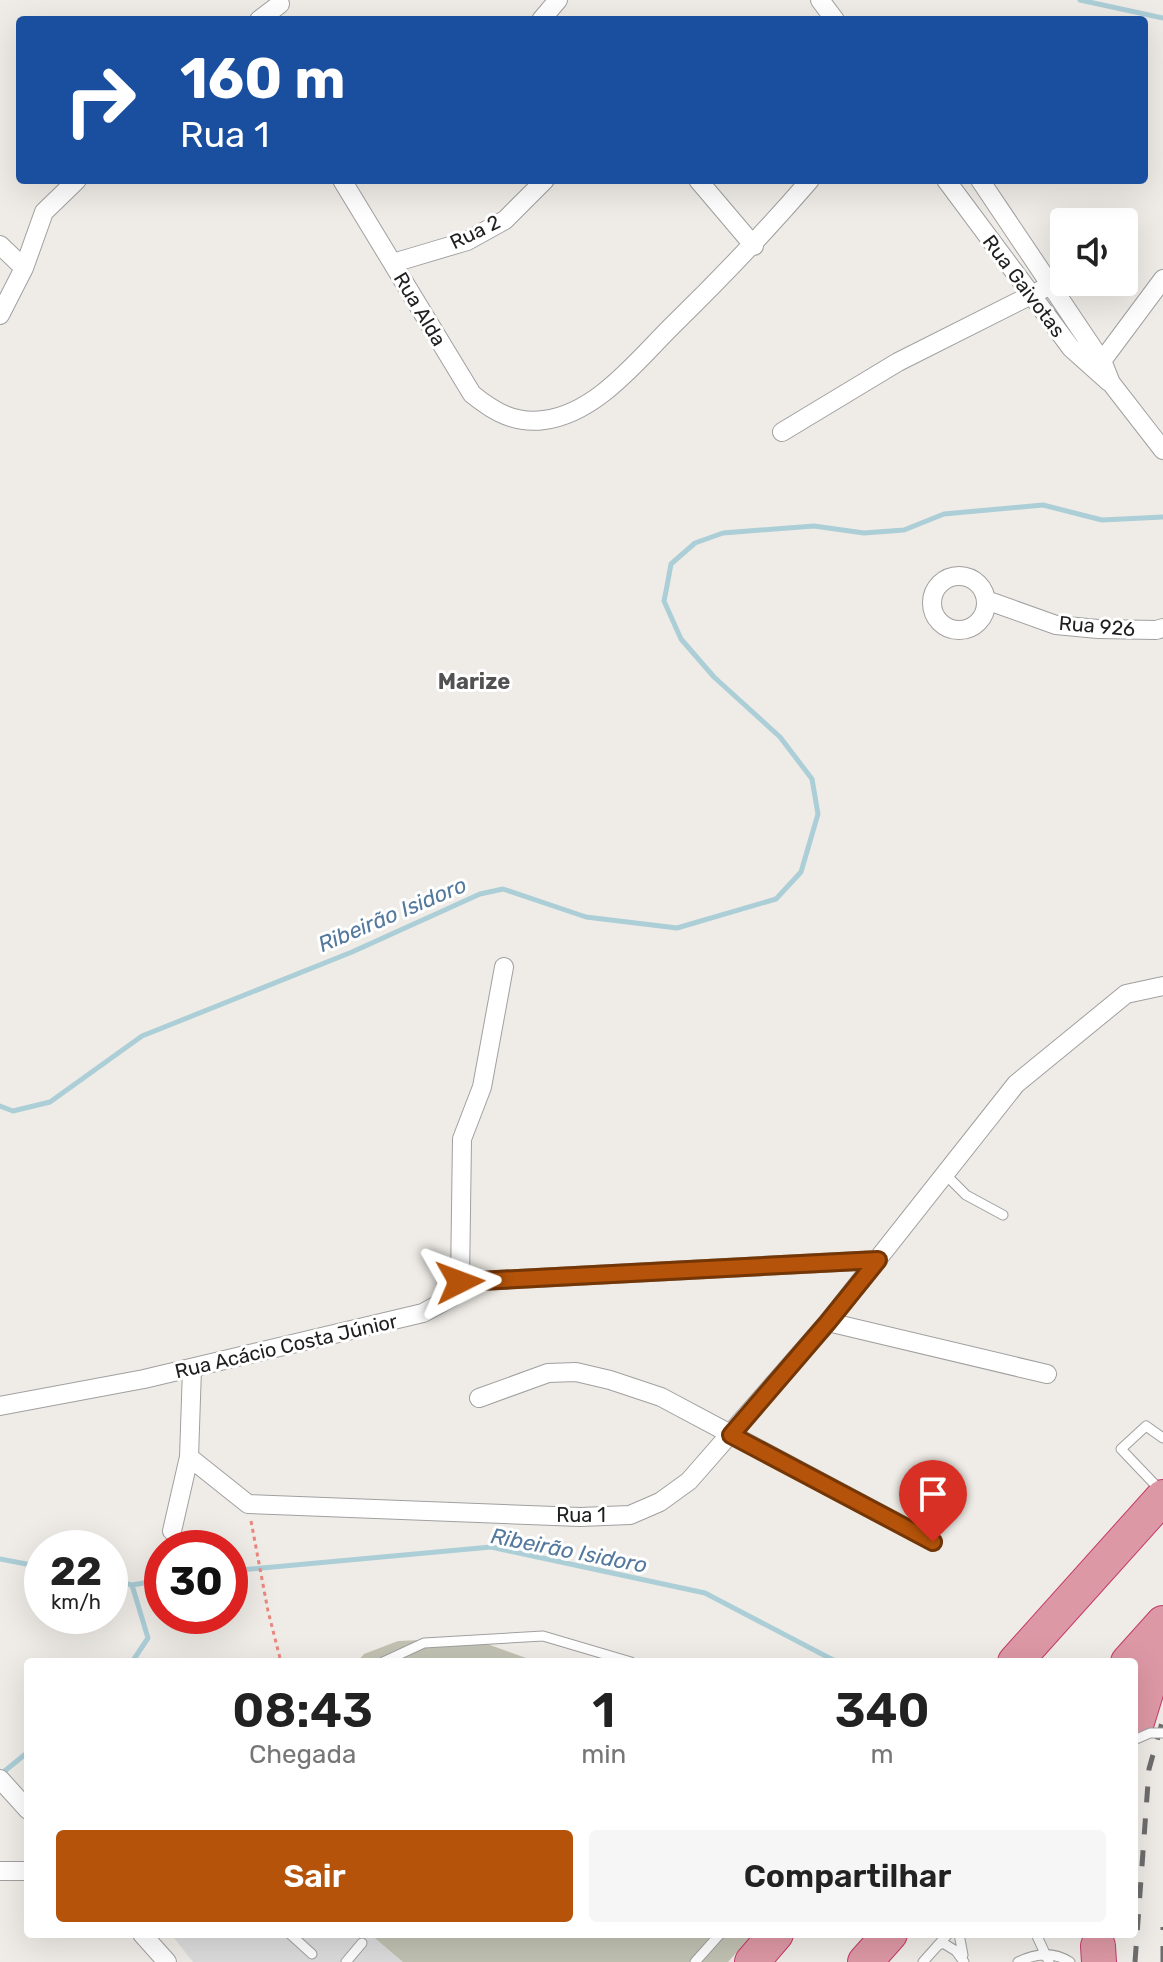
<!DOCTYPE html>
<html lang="pt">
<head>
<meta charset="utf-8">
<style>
	:root { --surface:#fff; --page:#f6f6f6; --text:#222; --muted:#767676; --accent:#b45309 }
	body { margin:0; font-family:Rubik,sans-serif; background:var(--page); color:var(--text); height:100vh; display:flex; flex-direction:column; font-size:30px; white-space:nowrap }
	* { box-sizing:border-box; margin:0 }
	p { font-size:26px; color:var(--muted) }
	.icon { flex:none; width:44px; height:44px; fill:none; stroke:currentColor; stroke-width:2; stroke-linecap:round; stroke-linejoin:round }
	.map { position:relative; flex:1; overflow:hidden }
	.drawer { position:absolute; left:24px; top:1658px; width:1114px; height:280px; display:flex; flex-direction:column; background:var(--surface); border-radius:8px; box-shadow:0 8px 32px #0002 }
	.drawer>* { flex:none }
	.guide { position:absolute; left:16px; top:16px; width:1132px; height:168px; border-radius:8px; box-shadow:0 8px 32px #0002; background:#1a4fa0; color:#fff; overflow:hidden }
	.controls { position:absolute; left:1050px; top:208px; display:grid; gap:16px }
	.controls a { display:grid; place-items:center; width:88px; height:88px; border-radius:8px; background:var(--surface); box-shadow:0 8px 32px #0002; font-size:40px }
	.speed { position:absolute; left:24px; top:1530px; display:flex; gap:16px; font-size:40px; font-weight:700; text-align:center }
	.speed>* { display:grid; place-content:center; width:104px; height:104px; border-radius:50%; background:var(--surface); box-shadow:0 8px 32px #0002; line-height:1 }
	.speed small { font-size:20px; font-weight:400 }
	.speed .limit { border:12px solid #d22; background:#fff; color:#111 }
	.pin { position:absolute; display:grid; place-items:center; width:68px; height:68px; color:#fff; margin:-82px -34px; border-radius:50% 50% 50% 0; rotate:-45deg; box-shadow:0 0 8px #0007 }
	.pin .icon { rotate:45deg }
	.me { position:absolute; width:88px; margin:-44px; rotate:87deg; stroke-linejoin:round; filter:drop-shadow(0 0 6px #0008) }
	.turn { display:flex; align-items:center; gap:28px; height:168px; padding:0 32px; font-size:36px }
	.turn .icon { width:104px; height:104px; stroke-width:2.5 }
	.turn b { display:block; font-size:56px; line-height:68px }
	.eta { display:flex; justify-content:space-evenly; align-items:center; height:136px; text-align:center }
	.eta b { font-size:48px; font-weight:600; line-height:56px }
	.action { display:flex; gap:16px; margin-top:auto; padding:16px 32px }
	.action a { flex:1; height:92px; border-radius:8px; background:var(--accent); color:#fff; font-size:32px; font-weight:600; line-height:92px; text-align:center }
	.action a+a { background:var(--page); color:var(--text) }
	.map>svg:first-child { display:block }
	.residential { fill:#dddcdc }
	.construction { fill:#c2c2b3 }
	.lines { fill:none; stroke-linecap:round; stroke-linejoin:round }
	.stream { stroke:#acced7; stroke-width:5 }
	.lane-casing { stroke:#a0a0a0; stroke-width:11 }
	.street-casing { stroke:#a0a0a0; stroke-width:20 }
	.highway-casing { stroke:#c63a6b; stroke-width:36 }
	.path { stroke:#e9877d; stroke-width:3; stroke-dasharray:4 4; stroke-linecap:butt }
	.lane { stroke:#fff; stroke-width:9 }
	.street { stroke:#fff; stroke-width:18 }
	.highway { stroke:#dd98a5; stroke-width:34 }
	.rail { stroke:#6d6d6d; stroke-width:5; stroke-dasharray:16 16; stroke-linecap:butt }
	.lane-bridge-casing { stroke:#a0a0a0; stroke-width:11; stroke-linecap:butt }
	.lane-bridge { stroke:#fff; stroke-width:9 }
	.route-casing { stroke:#753606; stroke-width:20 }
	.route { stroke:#b45309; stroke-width:14 }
	.labels { text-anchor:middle; stroke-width:6; stroke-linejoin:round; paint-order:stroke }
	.street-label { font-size:20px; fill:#1f1f1f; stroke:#fff }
	.neighbourhood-label { font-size:22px; font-weight:bold; fill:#525252; stroke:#fff }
	.water-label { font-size:22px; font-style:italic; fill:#54799d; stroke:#fff }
</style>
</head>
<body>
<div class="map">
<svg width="1163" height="1962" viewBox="0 0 1163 1962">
	<rect width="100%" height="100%" fill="#efece7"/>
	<path class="residential" d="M171,1934H370L403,1962H193Z"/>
	<path class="construction" d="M442,1639L479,1641L537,1662H357L364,1654L398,1641Z
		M370,1934H753L728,1962H403Z"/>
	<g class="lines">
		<path class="stream" d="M1080,0L1163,18
			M0,1106L13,1111L50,1102L142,1036L352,952L480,894L503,889L586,917L677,928L776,899L801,872L818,814L812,779L780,737L714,677L681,639L664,601L667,586L671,564L695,543L723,533L814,526L864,533L904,530L944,514L1043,505L1102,520L1163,517
			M0,1559L42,1567
			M230,1571L491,1547L705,1593L837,1662
			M110,1580L132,1585L162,1580
			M132,1585L148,1638L132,1662
			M1,1774L28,1752"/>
		<defs>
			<path id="lane" d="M945,1174L966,1195L1003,1215
				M1161,1491L1121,1449L1146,1426L1163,1438
				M383,1662L424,1643L543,1636L631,1662
				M290,1934L312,1954
				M959,1934L963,1955
				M1036,1934L1049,1962
				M937,1946L943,1943L956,1951L964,1962
				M346,1962L362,1943
				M695,1962L720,1934
				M923,1962L948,1934
				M1018,1962C1036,1953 1053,1951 1070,1962"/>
			<path id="street" d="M820,0L835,20
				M259,20L280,4
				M541,20L558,0
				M342,180L472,394C494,412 515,424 544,420C598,413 639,358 675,323C722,277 767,230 810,180
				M698,180L754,246
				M946,180L1071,348L1109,382
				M980,180L1103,363L1111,383L1163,450
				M0,245L24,268
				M393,263L467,241L505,220L545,180
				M0,315L24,268L44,212L77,180
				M1096,369L1163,279
				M782,432L898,362L1051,285
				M932 603a27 27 0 1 1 54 0a27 27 0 1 1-54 0Z
				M986,600L1056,625L1098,629L1156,630L1163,628
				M460,1282L462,1139L482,1087L504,967
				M828,1322L1047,1374
				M479,1398L548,1373L576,1372L610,1380L661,1397L933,1542
				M0,1406L144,1379L423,1313L452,1297L460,1282L878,1260
				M189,1457L248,1504L580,1517L630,1515L660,1502L689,1481L828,1322L1016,1084L1126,994L1163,986
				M172,1531L189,1457L192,1369
				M0,1779L28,1810
				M0,1871H28
				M142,1934L167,1962"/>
			<path id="highway" d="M1015,1662L1163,1497
				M1128,1662L1163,1623
				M1137,1722L1157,1657
				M1098,1946L1099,1962
				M752,1962L776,1934
				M865,1962L890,1934"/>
		</defs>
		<use href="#lane" class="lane-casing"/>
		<use href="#street" class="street-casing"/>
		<use href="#highway" class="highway-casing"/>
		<path class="path" d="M251,1521L268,1611L281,1662"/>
		<use href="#lane" class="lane"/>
		<use href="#street" class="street"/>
		<use href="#highway" class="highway"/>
		<path class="rail" d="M1135,1962L1149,1769L1163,1719
			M1163,1962V1927"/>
		<defs>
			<path id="lane-bridge" d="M1134,1740L1150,1733H1163"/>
		</defs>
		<use href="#lane-bridge" class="lane-bridge-casing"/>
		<use href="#lane-bridge" class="lane-bridge"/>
	</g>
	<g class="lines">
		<defs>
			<path id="route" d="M460,1282L878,1260L828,1322L731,1435L933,1542"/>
		</defs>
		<use href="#route" class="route-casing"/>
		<use href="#route" class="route"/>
	</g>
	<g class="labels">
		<g class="street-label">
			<text transform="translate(475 232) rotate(-26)" y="7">Rua 2</text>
			<text transform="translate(1024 286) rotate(53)" y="7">Rua Gaivotas</text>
			<text transform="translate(420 309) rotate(59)" y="7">Rua Alda</text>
			<text transform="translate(1097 626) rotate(5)" y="7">Rua 926</text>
			<text transform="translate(286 1346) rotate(-13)" y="7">Rua Acácio Costa Júnior</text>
			<text x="581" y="1522">Rua 1</text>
		</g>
		<g class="neighbourhood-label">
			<text x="474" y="689">Marize</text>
		</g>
		<g class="water-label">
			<text transform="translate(392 914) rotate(-23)" y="8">Ribeirão Isidoro</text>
			<text transform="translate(569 1550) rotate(11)" y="8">Ribeirão Isidoro</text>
		</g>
	</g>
</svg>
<div class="controls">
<a><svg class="icon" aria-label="sound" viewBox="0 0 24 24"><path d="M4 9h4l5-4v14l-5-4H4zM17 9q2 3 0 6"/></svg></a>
</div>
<div class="speed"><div>22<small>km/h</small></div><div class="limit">30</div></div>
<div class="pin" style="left:933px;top:1542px;background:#d93025"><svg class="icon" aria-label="arrive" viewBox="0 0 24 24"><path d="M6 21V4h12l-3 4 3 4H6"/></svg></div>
<svg class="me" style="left:460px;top:1282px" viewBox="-20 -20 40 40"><path d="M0-17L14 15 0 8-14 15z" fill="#b45309" stroke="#fff" stroke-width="4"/></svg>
<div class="guide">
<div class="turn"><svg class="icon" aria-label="right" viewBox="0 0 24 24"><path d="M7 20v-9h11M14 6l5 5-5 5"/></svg><div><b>160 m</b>Rua 1</div></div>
</div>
<section class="drawer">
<div class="eta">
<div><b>08:43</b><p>Chegada</p></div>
<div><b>1</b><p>min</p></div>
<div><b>340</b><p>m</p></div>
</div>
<div class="action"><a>Sair</a><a>Compartilhar</a></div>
</section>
</div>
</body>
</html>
